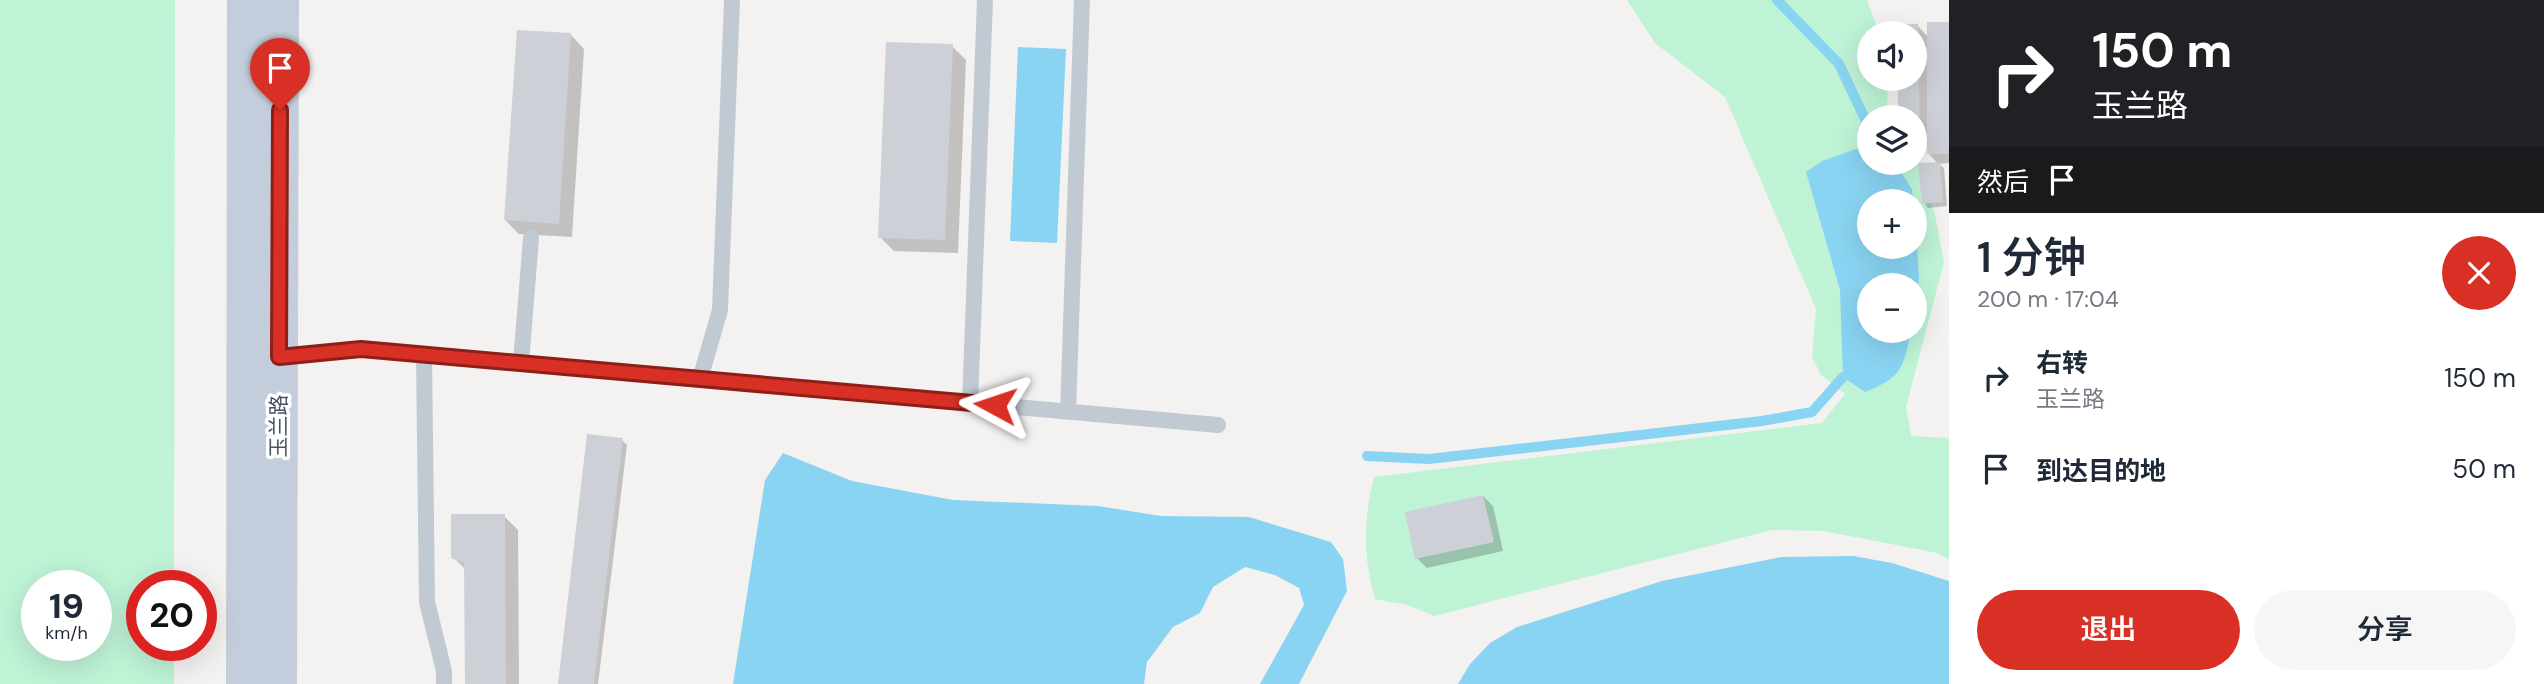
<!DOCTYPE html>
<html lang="zh">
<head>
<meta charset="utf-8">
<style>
	:root { --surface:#fff; --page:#f6f6f7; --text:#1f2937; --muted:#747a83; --accent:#d93025 }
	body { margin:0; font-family:"DM Sans","Noto Sans SC",sans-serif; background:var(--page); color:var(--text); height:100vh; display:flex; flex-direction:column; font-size:26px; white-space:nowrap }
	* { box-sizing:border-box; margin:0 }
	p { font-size:23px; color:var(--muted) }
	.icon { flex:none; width:38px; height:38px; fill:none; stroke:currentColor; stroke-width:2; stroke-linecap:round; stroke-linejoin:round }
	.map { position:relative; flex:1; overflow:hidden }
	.details { display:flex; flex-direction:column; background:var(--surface); width:595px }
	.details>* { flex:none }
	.guide { background:#202124; color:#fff; overflow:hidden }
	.tools { position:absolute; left:1857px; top:21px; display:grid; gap:14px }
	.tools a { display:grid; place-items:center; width:70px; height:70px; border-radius:50%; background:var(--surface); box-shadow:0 7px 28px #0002; font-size:35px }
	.speed { position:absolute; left:21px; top:570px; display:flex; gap:14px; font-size:35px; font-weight:700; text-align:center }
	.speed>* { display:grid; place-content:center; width:91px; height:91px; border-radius:50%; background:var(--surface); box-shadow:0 7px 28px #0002; line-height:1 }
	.speed small { font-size:18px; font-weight:400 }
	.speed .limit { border:10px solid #d22; background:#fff; color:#111 }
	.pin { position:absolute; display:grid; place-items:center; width:60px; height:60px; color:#fff; margin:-72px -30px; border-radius:50% 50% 50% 0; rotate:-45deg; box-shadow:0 0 7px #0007 }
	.pin .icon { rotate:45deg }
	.me { position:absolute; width:77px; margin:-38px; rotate:275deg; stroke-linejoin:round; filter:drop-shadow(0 0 5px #0008) }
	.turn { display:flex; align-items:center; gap:24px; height:147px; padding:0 28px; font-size:32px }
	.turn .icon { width:91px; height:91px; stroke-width:2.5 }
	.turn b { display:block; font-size:49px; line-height:60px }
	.then { display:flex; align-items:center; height:66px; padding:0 28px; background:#0003; gap:14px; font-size:26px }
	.round { display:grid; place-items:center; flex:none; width:74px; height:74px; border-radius:37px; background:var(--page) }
	.overview { display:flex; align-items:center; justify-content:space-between; height:119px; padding:0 28px }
	h1 { font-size:42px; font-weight:600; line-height:52px }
	.action { display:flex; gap:14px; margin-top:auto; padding:14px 28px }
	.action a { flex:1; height:80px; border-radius:42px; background:var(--accent); color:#fff; font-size:28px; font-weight:600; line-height:80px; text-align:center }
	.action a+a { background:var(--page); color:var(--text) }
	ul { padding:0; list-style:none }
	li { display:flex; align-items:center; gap:21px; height:91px; padding:0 28px }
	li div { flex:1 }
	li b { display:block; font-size:26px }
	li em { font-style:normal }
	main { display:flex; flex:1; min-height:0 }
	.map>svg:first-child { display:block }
	.green { fill:#bef3d6; fill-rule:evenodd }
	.water { fill:#89d4f2 }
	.shadow { fill:#0003 }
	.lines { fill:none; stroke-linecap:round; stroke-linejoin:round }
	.stream { stroke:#89d4f2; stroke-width:10 }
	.building { fill:#cdd0d6 }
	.lane { stroke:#c1cad3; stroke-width:16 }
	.secondary { stroke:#c3cddb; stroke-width:38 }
	.route-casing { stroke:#8d1f18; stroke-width:18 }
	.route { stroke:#d93025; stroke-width:12 }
	.labels { text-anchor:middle; stroke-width:7; stroke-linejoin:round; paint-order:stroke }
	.street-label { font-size:21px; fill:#475360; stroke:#fff }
</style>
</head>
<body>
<main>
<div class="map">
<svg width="1949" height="684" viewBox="0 0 1949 684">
	<rect width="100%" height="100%" fill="#f4f1f1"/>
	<path class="green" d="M0,0H175L174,586H142V646H174V684H0ZM37,586H96V646H37Z
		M1627,0H1867L1879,33H1869V79H1888L1887,117H1869V163H1914L1915,158L1935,215L1944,262L1906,407L1911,436L1949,438V559L1937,553L1824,531L1772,530L1434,616L1408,605L1375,599C1363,557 1363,520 1374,477L1822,423L1845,394L1821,375L1812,357L1816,309L1725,97L1655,43ZM1869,201H1914V247H1869ZM1869,285H1914V331H1869Z"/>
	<path class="water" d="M1018,47L1066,49L1057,243L1010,241Z
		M1856,149H1869V163H1895L1912,189L1913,201H1869V247H1914L1915,213L1919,278L1915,309L1914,285H1869V331H1911C1903,369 1902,377 1865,392L1843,377L1840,290L1806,172L1822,161Z
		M783,453L852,481L953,500L1098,506L1161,516L1249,517L1331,542L1343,559L1347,591L1299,684H1260L1304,605L1299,588L1275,575L1245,567L1213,587L1200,613L1173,627L1147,662L1144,684H733L765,480Z
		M1853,556L1892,563L1949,581V684H1458L1470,664L1490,643L1517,627L1662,581L1781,557Z"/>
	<path class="shadow" d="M1949,24V163L1939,164L1944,168L1947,206L1928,208L1924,203L1938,164L1929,154V144H1914V117H1900L1899,79H1914V33H1899L1898,26L1917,25L1928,37Z
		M571,35L584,49L572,237L519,234L505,220Z
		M952,46L966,60L958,253L894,251L880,237Z
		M622,440L627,445L598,684H559Z
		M1483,496L1493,506L1503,551L1427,568L1417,558Z
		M504,516L518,530L519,684H467L466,570L453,557Z"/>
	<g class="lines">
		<path class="stream" d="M1777,0L1839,64L1866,121
			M1367,456L1429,459L1762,421L1812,412L1843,377"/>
	</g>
	<path class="building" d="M1927,22H1949V154H1927Z
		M1897,24H1918L1920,135H1914V117H1898V79H1914V33H1897Z
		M517,30L571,33L559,224L504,220Z
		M886,42L953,44L945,240L878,238Z
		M1940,162L1943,202L1922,204L1918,163Z
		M587,434L623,438L594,684H558Z
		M1483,495L1494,542L1415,559L1405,512Z
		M451,514H505L506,684H465L464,563L451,558Z"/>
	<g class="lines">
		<path class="lane" d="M424,354L427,602L444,671V684
			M279,357L361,349L1218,425
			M521,363L531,238
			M700,379L720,310L732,0
			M970,403L985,0
			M1068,412L1082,0"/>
		<path class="secondary" d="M245,684L246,0
			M278,684L280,0"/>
	</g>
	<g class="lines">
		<defs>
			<path id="route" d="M280,110L279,357L361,349L995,405"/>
		</defs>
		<use href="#route" class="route-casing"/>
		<use href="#route" class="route"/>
	</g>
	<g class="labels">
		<g class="street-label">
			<text transform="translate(279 426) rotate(-90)" y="7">玉兰路</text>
		</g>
	</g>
</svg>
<div class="tools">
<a><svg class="icon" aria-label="sound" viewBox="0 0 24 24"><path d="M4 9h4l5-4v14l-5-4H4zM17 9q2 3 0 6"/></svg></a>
<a><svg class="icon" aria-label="layers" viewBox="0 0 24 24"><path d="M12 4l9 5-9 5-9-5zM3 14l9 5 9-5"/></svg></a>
<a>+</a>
<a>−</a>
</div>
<div class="speed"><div>19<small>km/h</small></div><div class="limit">20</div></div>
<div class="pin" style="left:280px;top:110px;background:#d93025"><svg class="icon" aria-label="arrive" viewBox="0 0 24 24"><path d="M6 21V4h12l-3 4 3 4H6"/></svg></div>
<svg class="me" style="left:995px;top:405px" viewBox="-20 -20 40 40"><path d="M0-17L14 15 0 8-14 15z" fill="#d93025" stroke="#fff" stroke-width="4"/></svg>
</div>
<section class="details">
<div class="guide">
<div class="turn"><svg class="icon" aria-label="right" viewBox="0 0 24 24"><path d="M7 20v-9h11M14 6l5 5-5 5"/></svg><div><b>150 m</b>玉兰路</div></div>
<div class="then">然后<svg class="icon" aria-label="arrive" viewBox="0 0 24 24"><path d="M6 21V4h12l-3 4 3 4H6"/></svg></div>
</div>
<div class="overview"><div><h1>1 分钟</h1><p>200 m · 17:04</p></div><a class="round" style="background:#d93025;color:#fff"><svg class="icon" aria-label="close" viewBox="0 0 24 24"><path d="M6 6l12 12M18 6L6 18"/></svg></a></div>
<ul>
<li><svg class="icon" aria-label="right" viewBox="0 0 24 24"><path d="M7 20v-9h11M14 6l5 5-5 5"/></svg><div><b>右转</b><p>玉兰路</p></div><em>150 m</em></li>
<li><svg class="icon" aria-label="arrive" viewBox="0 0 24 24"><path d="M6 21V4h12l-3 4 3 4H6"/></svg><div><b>到达目的地</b></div><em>50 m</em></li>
</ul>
<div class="action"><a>退出</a><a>分享</a></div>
</section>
</main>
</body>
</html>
